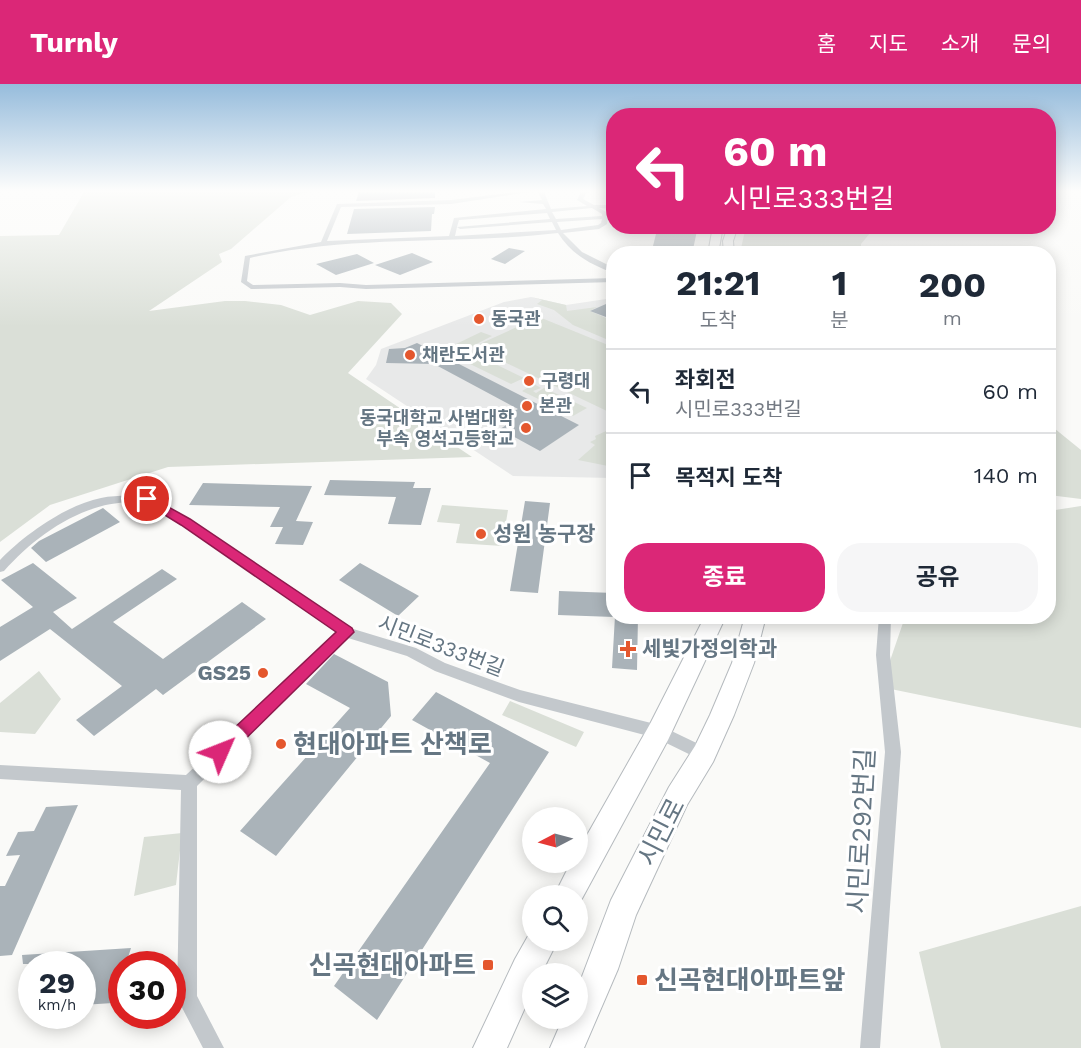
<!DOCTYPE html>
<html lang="ko">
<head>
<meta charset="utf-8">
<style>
	:root { --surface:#fff; --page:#f6f6f7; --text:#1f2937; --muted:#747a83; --line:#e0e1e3; --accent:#db2777 }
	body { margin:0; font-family:"Work Sans","Noto Sans KR",sans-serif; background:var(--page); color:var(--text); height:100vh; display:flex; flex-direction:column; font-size:22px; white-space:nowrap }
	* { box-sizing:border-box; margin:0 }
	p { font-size:20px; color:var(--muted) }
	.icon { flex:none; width:33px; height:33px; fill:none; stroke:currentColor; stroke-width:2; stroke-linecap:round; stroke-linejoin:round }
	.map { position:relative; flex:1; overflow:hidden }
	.details { position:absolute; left:606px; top:162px; width:450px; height:378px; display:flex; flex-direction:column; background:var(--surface); border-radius:24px; box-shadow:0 3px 15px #0003 }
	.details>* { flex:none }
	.hud { position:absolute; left:606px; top:24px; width:450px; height:126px; border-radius:24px; box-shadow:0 3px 15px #0003; background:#db2777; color:#fff; overflow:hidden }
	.needle { width:39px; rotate:264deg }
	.buttons { position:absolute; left:522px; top:723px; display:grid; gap:12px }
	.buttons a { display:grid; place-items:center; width:66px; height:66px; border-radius:50%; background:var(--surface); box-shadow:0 3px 15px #0003; font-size:30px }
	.speed { position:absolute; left:18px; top:867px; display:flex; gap:12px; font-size:30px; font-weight:700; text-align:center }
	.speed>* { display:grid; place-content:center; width:78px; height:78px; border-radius:50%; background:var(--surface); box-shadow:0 3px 15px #0003; line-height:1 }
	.speed small { font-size:15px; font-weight:400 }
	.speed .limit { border:9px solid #d22; background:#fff; color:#111 }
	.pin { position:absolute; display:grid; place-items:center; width:51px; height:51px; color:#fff; margin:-26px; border:3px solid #fff; border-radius:50%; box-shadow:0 2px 6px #0007 }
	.me { position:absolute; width:66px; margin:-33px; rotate:46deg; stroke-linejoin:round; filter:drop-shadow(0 0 4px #0008) }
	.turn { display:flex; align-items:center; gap:21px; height:126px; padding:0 18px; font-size:27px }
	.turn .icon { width:78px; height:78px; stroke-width:2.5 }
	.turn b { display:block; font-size:42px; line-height:51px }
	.eta { display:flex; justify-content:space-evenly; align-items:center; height:102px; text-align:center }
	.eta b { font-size:36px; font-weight:700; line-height:42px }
	.cta { display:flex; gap:12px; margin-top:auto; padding:12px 18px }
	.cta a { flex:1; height:69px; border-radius:24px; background:var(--accent); color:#fff; font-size:24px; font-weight:700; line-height:69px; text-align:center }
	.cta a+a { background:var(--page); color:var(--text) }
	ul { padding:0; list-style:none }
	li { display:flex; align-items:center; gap:18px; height:84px; padding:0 18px; border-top:2px solid var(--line) }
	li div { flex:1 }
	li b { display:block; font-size:22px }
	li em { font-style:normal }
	header { display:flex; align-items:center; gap:36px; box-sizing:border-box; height:84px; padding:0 30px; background:var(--accent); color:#fff }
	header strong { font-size:28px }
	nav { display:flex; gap:33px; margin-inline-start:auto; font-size:21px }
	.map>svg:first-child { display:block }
	.built { fill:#e8e9e9 }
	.green { fill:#dadfd7 }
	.building { fill:#aab3b9 }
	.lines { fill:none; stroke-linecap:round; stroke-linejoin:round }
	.primary-casing { stroke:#b5babe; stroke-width:2 }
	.minor { fill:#c3c8cc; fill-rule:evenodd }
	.primary { fill:#fff; fill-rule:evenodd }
	.route { fill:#db2777; stroke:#8e194d; stroke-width:1.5 }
	.poi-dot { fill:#e4572e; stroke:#fff; stroke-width:2 }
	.labels { text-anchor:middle; stroke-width:6; stroke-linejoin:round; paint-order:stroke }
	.far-poi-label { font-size:18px; font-weight:bold; fill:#657683; stroke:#fff; text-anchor:start }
	.poi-label { font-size:21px; font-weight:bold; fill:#657683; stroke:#fff; text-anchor:start }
	.street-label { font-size:21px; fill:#657683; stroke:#fff }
	.near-poi-label { font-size:26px; font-weight:bold; fill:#657683; stroke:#fff; text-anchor:start }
	.near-street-label { font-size:26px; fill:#657683; stroke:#fff }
</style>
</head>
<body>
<header>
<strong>Turnly</strong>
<nav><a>홈</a><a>지도</a><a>소개</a><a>문의</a></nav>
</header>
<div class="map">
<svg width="1081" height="964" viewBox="0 0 1081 964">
	<rect width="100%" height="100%" fill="#fafaf8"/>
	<path class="built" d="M531,213L566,221L613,214V394L513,392L366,295L376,281L381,265L504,218Z"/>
	<path class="green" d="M84,108H307L291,113L231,165L219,170L222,178L149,227L225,217H245L281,221L310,231L358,217L391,219L402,230L348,289L472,373L168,383L50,421L0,458V152L59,151Z
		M746,142H875V143L861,160V169H740Z
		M531,213L566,221L567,227L597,223L590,227L613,237V258L573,241L554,226L537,220L542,216Z
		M539,233L613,263V325L609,328L473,263Z
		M481,248L492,252L467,265L475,270L463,276L453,270L454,261Z
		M481,273L524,294L511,300L468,279Z
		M534,300L541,304L533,307L536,309L544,304L587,324L573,332L522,307Z
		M1049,340L1081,366V415L1049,411Z
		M613,344V383L578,376L595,361L590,358L596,355L595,352Z
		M442,421L508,426L502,462L456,459L460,440L437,438Z
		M1081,422V644L881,603L905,533L1048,532L1049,427Z
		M39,587L61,615L35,650L0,648V619Z
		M510,617L584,648L576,663L502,631Z
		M182,749L176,801L134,812L144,753Z
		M1081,822V964H941L919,868Z"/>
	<path class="building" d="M359,108H435V114L356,117Z
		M435,123L434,130H432L431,147L347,150L354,125Z
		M658,142H698L692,170H651Z
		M509,164L525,167L505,180L491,175Z
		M412,169L433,178L400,191L375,181Z
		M357,170L374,179L336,191L316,180Z
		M614,217V236L590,227L606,220Z
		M417,259L459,280L579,341L540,367L500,345L511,338L502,333L518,325L434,280L386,279L389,265L405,264Z
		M330,396L415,398L413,404H431L421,441L388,440L396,413L324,411Z
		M203,399L312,402L296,437L313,438L303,461L275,460L283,443H270L280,423L189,421Z
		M525,417L550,419L538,509L510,507Z
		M103,424L120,438L46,478L31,464L39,457Z
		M33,479L77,514L53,528L72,545L162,485L177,495L113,538L163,575L242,518L266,535L163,611L156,605L94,652L76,636L122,602L50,545L0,577V543L33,523L1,496Z
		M360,479L419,512L398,532L339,496Z
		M559,507L614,509V533L558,531Z
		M615,532H638L637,586L612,584Z
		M334,570L388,598L391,632L276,772L240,747L350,624L306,600Z
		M436,608L549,668L377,936L334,902L490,679L412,636Z
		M78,721L12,871L0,872V802H5L20,771L6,772L18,748L34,747L46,723Z
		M131,864L126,880H122V892L113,919L82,921V880H23L22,871Z"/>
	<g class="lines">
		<defs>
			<path id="primary" d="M713,142H723L718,170H708Z
				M728,142H738L733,157L734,170H724L723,157Z
				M705,532H726L668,656L578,822V812H554L571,778H578V767L650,640Z
				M745,532H766L754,579L734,631L713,678L687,721L636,831L618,885L584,964H550L563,934H578V903L611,816L669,703L695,662L710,631L732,579Z
				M532,845V856H558L541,890H532V908L507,964H473L515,875Z"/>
		</defs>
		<use href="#primary" class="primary-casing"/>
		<path class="minor" d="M515,108H529L451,120L341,123L327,157L449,152L454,134L546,125L543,120L519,118L542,116L538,108H544L551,125L587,122L577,116L581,108H587L583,115L594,121H614V125L599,124L608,129L607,140L599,145L563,149L582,168L614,184V189C591,181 571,170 558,149C455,161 351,150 250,174L247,197L253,201L340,199L366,201L614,194V198L366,205L340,203L251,205L241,198L245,172L321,158L337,120L451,116ZM592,124L602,130V132L556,135L552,128ZM547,129L550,135L457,143L459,136ZM602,135L601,139L598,141L561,146L557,138ZM552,138L556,146L455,152L457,143L460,145Z
			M147,412L189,435L350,544L416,564L445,579L520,606L659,641L709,665L712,670L709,675L704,677L699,675L656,654L519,618L435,587L407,572L348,554L197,702V912L224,964H203L177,914L181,706L0,695V681L186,691L337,549C290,516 244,484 197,452C187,445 154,420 143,419C89,413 38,449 4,487L0,488V476C24,451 66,421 101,414C115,411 132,412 147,412Z
			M879,532H891L890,571L901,668L880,964H860L885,668L876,571Z"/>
		<use href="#primary" class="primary"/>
	</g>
	<linearGradient id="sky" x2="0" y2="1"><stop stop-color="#96bcdc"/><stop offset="0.44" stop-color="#fdfdfc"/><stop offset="1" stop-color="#fdfdfc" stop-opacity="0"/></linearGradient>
	<rect width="1081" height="243" fill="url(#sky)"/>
	<path class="route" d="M147,411L190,435L352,544L354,548L226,674L220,676L214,674L211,668L214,663L336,548L181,441L142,417V412Z"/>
	<g class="poi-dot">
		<circle cx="479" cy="235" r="6"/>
		<circle cx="410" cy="271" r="6"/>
		<circle cx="529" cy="297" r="6"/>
		<circle cx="527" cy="322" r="6"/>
		<circle cx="526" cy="344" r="6"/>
		<circle cx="481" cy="450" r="6"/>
		<path d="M625 556h6v6h6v6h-6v6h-6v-6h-6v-6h6z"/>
		<circle cx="263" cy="589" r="6"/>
		<circle cx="281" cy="660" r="6"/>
		<rect x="482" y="875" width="12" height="12" rx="3"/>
		<rect x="636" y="890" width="12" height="12" rx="3"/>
	</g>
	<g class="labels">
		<g class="far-poi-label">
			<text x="491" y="241">동국관</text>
			<text x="422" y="277">채란도서관</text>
			<text x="541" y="303">구령대</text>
			<text x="539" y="328">본관</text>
			<text x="514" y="340" text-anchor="end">동국대학교 사범대학<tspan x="514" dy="21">부속 영석고등학교</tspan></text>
		</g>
		<g class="poi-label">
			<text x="493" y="457">성원 농구장</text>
			<text x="642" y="572">세빛가정의학과</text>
			<text x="251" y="596" text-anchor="end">GS25</text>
		</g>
		<g class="street-label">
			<text transform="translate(441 562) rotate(21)" y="7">시민로333번길</text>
		</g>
		<g class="near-poi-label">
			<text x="293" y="669">현대아파트 산책로</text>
			<text x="476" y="890" text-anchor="end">신곡현대아파트</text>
			<text x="654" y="905">신곡현대아파트앞</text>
		</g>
		<g class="near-street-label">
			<text transform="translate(861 747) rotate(-87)" y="9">시민로292번길</text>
			<text transform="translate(661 748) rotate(-63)" y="9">시민로</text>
		</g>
	</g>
</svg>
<div class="buttons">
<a><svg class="needle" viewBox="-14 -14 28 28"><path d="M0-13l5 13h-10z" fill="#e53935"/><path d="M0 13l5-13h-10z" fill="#747a83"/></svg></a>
<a><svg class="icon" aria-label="search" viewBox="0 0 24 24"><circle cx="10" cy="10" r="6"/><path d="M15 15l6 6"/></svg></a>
<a><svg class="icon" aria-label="layers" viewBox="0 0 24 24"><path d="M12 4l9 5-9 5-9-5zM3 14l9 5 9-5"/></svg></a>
</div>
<div class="speed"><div>29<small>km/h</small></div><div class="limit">30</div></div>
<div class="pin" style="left:147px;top:415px;background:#d93025"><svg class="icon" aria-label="arrive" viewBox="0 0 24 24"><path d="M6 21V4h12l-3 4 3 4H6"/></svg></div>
<svg class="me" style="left:220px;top:668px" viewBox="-20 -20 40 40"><circle r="19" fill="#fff"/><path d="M0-13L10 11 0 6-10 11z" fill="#db2777"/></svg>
<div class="hud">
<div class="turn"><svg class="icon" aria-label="left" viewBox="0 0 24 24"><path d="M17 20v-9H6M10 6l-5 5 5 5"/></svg><div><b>60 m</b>시민로333번길</div></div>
</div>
<section class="details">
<div class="eta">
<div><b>21:21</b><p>도착</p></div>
<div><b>1</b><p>분</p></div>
<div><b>200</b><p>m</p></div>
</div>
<ul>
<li><svg class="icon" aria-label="left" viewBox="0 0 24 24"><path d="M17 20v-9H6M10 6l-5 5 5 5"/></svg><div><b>좌회전</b><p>시민로333번길</p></div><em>60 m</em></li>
<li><svg class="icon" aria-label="arrive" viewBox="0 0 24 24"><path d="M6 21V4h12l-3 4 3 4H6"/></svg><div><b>목적지 도착</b></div><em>140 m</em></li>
</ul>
<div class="cta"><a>종료</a><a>공유</a></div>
</section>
</div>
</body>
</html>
